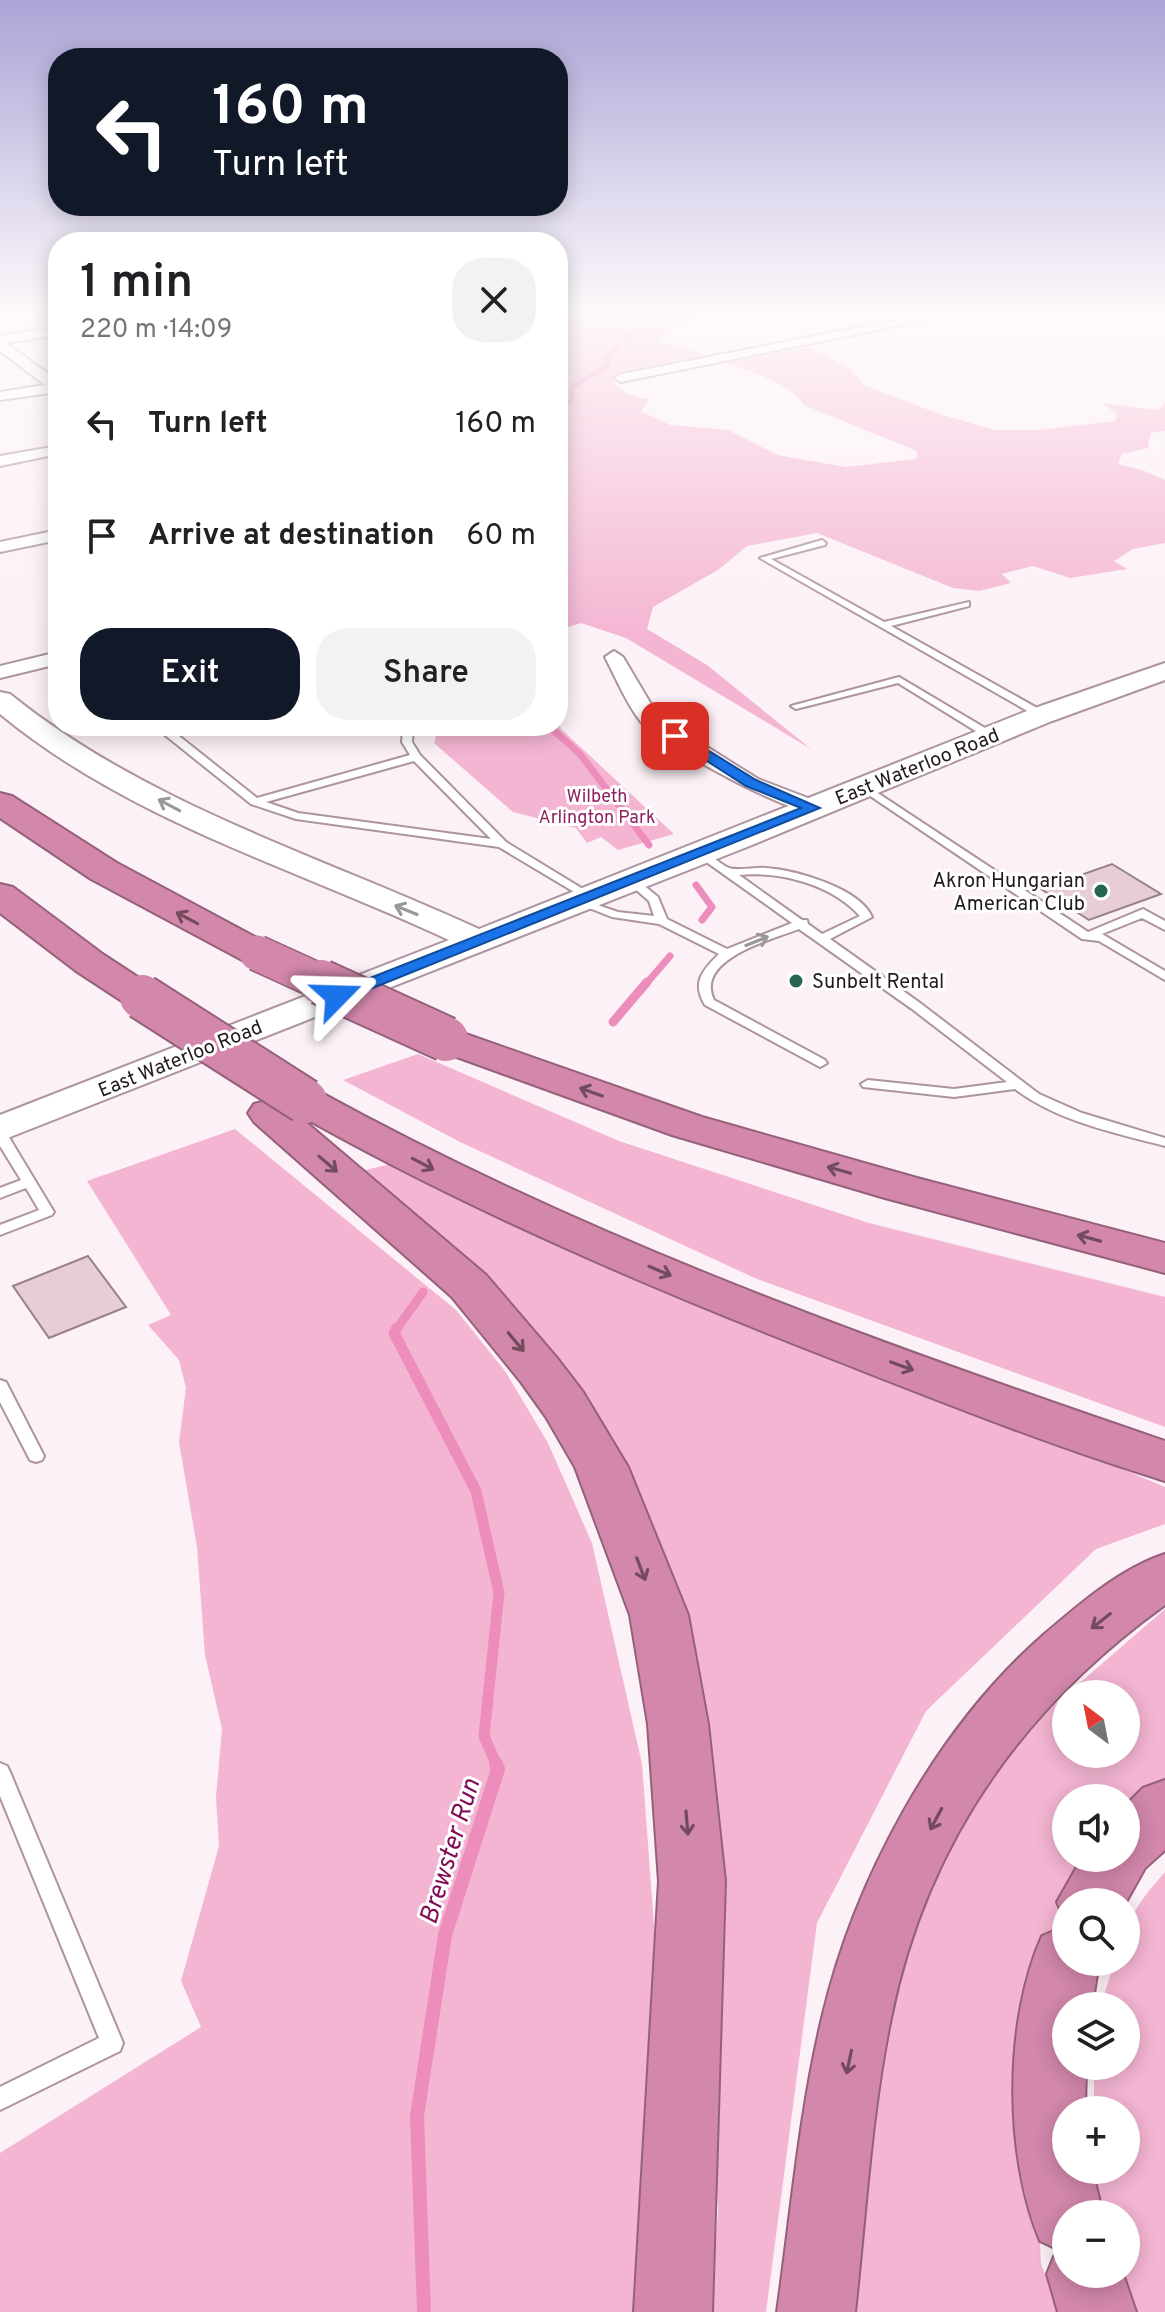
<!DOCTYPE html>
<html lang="en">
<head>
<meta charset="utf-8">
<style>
	:root { --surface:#fff; --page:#f2f2f2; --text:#202124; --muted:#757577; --accent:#111827 }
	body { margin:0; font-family:Overpass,sans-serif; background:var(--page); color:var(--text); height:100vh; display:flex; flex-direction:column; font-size:30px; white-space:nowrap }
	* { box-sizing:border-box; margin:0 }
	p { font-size:26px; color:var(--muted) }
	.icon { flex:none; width:44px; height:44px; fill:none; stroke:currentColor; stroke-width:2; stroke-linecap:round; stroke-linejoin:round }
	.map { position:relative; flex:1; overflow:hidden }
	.sheet { position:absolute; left:48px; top:232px; width:520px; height:504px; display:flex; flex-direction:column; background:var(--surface); border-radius:32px; box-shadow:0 4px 20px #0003 }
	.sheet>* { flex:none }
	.hud { position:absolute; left:48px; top:48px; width:520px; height:168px; border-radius:32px; box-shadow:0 4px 20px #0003; background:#111827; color:#fff; overflow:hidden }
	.needle { width:52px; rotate:328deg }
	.controls { position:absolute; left:1052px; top:1680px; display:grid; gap:16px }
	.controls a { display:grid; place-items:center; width:88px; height:88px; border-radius:50%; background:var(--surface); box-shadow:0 4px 20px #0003; font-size:40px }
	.pin { position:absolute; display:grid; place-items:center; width:68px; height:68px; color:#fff; margin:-34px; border-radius:16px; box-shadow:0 4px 12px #0006 }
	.me { position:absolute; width:88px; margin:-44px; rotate:68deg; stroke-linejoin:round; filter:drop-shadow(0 0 6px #0008) }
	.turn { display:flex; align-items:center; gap:28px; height:168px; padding:0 32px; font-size:36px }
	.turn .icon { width:104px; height:104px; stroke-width:2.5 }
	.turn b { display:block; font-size:56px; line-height:68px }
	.round { display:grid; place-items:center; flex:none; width:84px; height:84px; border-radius:32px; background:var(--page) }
	.headline { display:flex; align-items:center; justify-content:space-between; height:136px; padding:0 32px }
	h1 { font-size:48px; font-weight:600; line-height:60px }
	.button { display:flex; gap:16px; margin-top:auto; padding:16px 32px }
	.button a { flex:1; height:92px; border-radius:32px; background:var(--accent); color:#fff; font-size:32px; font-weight:600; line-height:92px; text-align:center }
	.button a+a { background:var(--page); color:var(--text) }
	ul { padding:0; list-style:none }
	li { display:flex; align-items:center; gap:24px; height:112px; padding:0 32px }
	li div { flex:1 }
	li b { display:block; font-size:30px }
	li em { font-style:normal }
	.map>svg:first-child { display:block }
	.green { fill:#f4b5d2 }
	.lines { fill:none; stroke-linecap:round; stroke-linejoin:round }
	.stream-far5 { stroke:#ed8dbc; stroke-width:5 }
	.stream-far4 { stroke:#ed8dbc; stroke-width:6 }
	.stream-far3 { stroke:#ed8dbc; stroke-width:7 }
	.stream-far2 { stroke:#ed8dbc; stroke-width:9 }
	.stream-far1 { stroke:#ed8dbc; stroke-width:11 }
	.stream { stroke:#ed8dbc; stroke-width:14 }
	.building { fill:#e7cdd8; stroke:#987f8a; stroke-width:2 }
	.service-casing { stroke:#ad949f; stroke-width:4 }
	.minor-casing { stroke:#ad949f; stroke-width:4 }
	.secondary-casing { stroke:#ad949f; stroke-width:4 }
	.motorway-casing { stroke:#95617a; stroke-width:4 }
	.service { fill:#fff; fill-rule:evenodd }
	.minor { fill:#fff; fill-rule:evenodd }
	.secondary { fill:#fff; fill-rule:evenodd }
	.motorway { fill:#d287ab; fill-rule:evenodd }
	.motorway-bridge-far1-casing { stroke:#95617a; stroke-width:38; stroke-linecap:butt }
	.motorway-bridge-casing { stroke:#95617a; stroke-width:48; stroke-linecap:butt }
	.motorway-bridge-far1 { stroke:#d287ab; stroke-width:35 }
	.motorway-bridge { stroke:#d287ab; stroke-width:44 }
	.oneway { stroke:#9c989a }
	.oneway2 { stroke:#724b5d }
	.route { fill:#1a73e8; stroke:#114b97; stroke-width:2 }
	.poi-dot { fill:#266551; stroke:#fff; stroke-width:3 }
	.labels { text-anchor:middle; stroke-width:6; stroke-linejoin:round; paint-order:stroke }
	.far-park-label { font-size:18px; fill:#8f2061; stroke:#fff }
	.street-label { font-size:20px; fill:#231a1e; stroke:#fff }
	.poi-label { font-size:20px; fill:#231a1e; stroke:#fff; text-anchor:end }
	.near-water-label { font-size:26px; font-style:italic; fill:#810d55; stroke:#fff }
</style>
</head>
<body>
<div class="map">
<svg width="1165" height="2312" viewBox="0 0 1165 2312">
	<rect width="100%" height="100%" fill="#fcf1f6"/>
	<path class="green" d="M558,314H720L680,324L659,340L704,355L622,371L611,376C616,392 633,397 649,399L641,411L670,425L728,430L777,455L846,467L916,459L917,451L804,405C789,382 752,372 726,363L809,347L849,368L864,385L937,413L994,430H1039L1115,421L1117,414L1102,403L1158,410L1165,403V431L1151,433L1148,448L1122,454L1118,464L1142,470L1165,480V543L1133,549L1114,561L1127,569L1070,578L1033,566L1002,574L1011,583L979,591L953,588L817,533L747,546L718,570L653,607L647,629L707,665L811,749L626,638L581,623L558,630Z
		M558,720L561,729L674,834L618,850L601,837L587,843L576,828L513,812L434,743L439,726H558Z
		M418,1054L619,1141L869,1223L1165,1297V1427L757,1279L460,1142L343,1080Z
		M235,1129L456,1310L505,1371L548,1443L592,1543L642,1764L673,2178L677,2312H0V2153L201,2027L181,1981L219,1846L216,1797L222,1729L205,1655L197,1547L179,1442L186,1388L179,1360L148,1325L171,1315L87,1181Z
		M395,1163L1165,1487V1524L1096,1549L926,1711L817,1923L766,2312H711L718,2210L701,1712L654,1533L353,1173Z
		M1165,1609V1789L1126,1822V1798H1066V1858H1096L1066,1902L1031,2056L1041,2264L1059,2312H848L866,2057L951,1838L1006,1746L1066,1695V1754H1126V1694H1067Z
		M1165,1872V2312H1131L1117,2274H1126V2214H1094V2170H1126V2110H1094V2066H1126V2006H1100L1115,1962H1126C1126,1917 1136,1905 1165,1872Z"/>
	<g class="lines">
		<path class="stream-far5" d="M558,410L572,400V387L608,366L607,357L641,326L621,314"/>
		<path class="stream-far4" d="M558,603L565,615L558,617"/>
		<path class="stream-far3" d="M549,726L580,754L649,845
			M696,885L712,907L702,920
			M646,984L670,956"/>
		<path class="stream-far2" d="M613,1022L647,982
			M396,1330L423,1292"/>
		<path class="stream-far1" d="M397,1328L394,1333L476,1491L499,1593L484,1736L497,1766"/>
		<path class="stream" d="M424,2312L417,2116L445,1935L498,1769L496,1764"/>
	</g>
	<path class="building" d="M1112,864L1161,894L1089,920L1041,889Z
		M88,1256L126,1307L49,1338L13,1286Z"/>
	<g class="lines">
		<defs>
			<path id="service" d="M822,540L826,543L825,545L771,559L884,622L969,602V606L891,626L1046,713V717H1038L760,558Z
				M899,677L995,734L996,736L987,738L898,683L796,709L791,706Z
				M161,726H171L169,728L257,798L410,755L402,742L403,726H413L412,742L420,755L506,842L596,897L590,900L586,899L499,847L296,819L251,804L160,731ZM414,761L491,839L298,813L266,802Z
				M864,784L1088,932L1143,909L1165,921V930L1142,918L1102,934L1165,971V980L1099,941L1082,939L860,789L859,787Z
				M702,851C712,854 719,864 729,868C738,871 755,867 766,868C795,870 860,888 872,917L830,939L920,1003L1039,1094L1082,1113L1165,1138V1146C1115,1133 1057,1121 1015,1089L954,1097L863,1087L861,1084L868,1080L954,1089L1007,1082L912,1009L799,929C773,939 694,959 714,1000L825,1060L827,1063L820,1067L705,1005C691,982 703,970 719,954L659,924L612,917L574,902L580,899L618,912L654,916L649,901L626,881L632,878L636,879L658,897L667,919L727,949L792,923L698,856V852ZM739,875C780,871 831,884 860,916L822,934L808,924L807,920H802Z
				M0,1130L7,1134L54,1212L52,1215L0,1235V1225L39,1210L26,1188L0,1198V1188L21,1180L0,1146Z
				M0,1380L6,1382L8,1386L44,1456L42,1460L36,1462L30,1460L28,1456L0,1402Z
				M0,1763L7,1766L10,1772L123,2043L120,2051L0,2110V2087L99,2038L0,1796Z"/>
			<path id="minor" d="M927,314H955L621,382L614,378L621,374Z
				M58,327V335L6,343L58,381V392L0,400V392L45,385L0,351V336Z
				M58,446V454L0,466V456Z
				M58,530V540L0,552V542Z
				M614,651L623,657L658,716L758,779L821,803L824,808L821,813C796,819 658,743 641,722C626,703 616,678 605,657Z
				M58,652V664L0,678V666Z"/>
			<path id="secondary" d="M1165,663V680L1052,721L747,847L0,1141V1115L449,940C300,870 129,821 0,714V692L10,694C147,805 321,856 479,929L1032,709Z"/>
			<path id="motorway" d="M0,793L12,796L117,863L270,945L276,953L270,961L257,964L244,961L91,879L0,818Z
				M0,884L13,887L104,955L156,989L162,997L156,1005L142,1009L128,1005L76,971L0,913Z
				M446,1027L702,1117L917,1178L1165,1243V1273L885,1198L672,1135L432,1048L426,1039L432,1030Z
				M305,1088L320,1092C587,1239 877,1343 1165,1441V1481C1055,1447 947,1404 840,1362C653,1289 469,1211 294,1112L486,1275L557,1358L583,1392L628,1467L688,1615L708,1724L725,1881L712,2312H634L659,1881L648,1724L630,1615L575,1467L546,1417L521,1382L452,1297L254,1122L248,1113L254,1104L269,1100L288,1107L284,1101L290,1092Z
				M1165,1554V1605C1022,1708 926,1844 891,2018C871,2115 866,2214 855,2312H777C791,2214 799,2114 822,2018C854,1881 934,1732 1040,1638C1076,1607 1119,1569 1165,1554Z
				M1165,1780V1850L1145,1868L1126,1902H1066V1922L1057,1902L1082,1858H1126V1805L1143,1788Z
				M1066,1926V1962H1099L1092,2006H1066V2066H1086L1085,2110H1066V2170H1092L1103,2214H1066V2274H1123L1136,2312H1058L1047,2274L1057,2249L1040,2241C1004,2155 1004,2021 1042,1936Z"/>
		</defs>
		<use href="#service" class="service-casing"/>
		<use href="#minor" class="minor-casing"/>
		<use href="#secondary" class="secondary-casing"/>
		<use href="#motorway" class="motorway-casing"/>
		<use href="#service" class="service"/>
		<use href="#minor" class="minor"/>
		<use href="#secondary" class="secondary"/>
		<use href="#motorway" class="motorway"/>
		<defs>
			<path id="motorway-bridge-far1" d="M257,953L325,984"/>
			<path id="motorway-bridge" d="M321,982L446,1039
				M142,997L305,1101"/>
		</defs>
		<use href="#motorway-bridge-far1" class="motorway-bridge-far1-casing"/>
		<use href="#motorway-bridge" class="motorway-bridge-casing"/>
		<use href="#motorway-bridge-far1" class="motorway-bridge-far1"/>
		<use href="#motorway-bridge" class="motorway-bridge"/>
	</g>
	<defs><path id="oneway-shaft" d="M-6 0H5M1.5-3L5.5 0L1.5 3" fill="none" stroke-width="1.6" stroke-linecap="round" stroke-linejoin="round" transform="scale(2)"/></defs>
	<g class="oneway">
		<use href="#oneway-shaft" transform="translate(169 805) rotate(-152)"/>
		<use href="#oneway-shaft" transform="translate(406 910) rotate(-158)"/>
		<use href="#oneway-shaft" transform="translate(757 941) rotate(-22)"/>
	</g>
	<g class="oneway2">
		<use href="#oneway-shaft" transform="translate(187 918) rotate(-152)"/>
		<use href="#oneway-shaft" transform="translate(591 1092) rotate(-160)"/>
		<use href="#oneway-shaft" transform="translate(328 1164) rotate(41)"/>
		<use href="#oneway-shaft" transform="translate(423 1164) rotate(28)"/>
		<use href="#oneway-shaft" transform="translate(839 1170) rotate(-164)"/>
		<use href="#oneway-shaft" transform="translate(1089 1238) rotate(-165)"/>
		<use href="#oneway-shaft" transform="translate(660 1271) rotate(23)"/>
		<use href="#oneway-shaft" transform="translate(516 1342) rotate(50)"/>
		<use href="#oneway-shaft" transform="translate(902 1366) rotate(20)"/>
		<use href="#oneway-shaft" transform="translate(641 1569) rotate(69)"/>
		<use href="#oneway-shaft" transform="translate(1101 1621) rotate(142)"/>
		<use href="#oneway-shaft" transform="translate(936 1819) rotate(118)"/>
		<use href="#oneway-shaft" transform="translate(687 1823) rotate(85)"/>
		<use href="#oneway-shaft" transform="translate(849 2062) rotate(102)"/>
	</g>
	<linearGradient id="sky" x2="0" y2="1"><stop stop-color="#aaa4d6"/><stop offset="0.49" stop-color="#fef9fb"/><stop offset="1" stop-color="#fef9fb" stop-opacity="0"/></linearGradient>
	<rect width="1165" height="638" fill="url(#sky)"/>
	<path class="route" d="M671,733H680L756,780L820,808L343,1000H332V993L801,808L746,786L671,738Z"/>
	<g class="poi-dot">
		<circle cx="1101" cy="891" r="8"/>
		<circle cx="796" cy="981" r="8"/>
	</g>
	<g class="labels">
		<g class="far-park-label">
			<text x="597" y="802">Wilbeth<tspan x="597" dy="21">Arlington Park</tspan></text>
		</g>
		<g class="street-label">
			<text transform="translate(917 766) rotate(-22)" y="7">East Waterloo Road</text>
			<text transform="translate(180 1058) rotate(-22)" y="7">East Waterloo Road</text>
		</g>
		<g class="poi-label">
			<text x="1085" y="887">Akron Hungarian<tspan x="1085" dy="23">American Club</tspan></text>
			<text x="812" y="988" text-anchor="start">Sunbelt Rental</text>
		</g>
		<g class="near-water-label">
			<text transform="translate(449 1851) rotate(-73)" y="9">Brewster Run</text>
		</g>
	</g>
</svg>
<div class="controls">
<a><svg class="needle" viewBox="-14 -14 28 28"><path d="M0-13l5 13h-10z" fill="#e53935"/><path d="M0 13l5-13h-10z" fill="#757577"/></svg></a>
<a><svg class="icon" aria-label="sound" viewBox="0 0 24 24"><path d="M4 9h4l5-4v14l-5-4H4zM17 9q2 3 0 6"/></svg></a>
<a><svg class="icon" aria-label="search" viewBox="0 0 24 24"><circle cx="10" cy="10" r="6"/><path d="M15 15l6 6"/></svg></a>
<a><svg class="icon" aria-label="layers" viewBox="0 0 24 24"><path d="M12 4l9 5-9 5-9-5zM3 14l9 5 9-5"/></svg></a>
<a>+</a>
<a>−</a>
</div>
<div class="pin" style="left:675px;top:736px;background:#d93025"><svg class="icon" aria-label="arrive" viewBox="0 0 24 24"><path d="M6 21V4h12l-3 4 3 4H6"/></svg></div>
<svg class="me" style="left:337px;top:996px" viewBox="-20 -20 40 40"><path d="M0-17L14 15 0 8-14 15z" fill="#1a73e8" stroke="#fff" stroke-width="4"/></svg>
<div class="hud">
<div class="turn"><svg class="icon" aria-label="left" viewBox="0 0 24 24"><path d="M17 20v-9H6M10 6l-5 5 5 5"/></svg><div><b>160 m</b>Turn left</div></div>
</div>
<section class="sheet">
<div class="headline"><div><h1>1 min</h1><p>220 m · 14:09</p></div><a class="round"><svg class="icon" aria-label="close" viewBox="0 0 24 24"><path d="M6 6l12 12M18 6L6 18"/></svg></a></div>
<ul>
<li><svg class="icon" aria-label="left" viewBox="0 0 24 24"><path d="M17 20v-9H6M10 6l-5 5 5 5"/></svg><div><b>Turn left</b></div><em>160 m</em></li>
<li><svg class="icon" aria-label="arrive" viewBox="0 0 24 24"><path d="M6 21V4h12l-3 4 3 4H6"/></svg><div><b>Arrive at destination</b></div><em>60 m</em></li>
</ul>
<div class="button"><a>Exit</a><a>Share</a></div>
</section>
</div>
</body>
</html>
